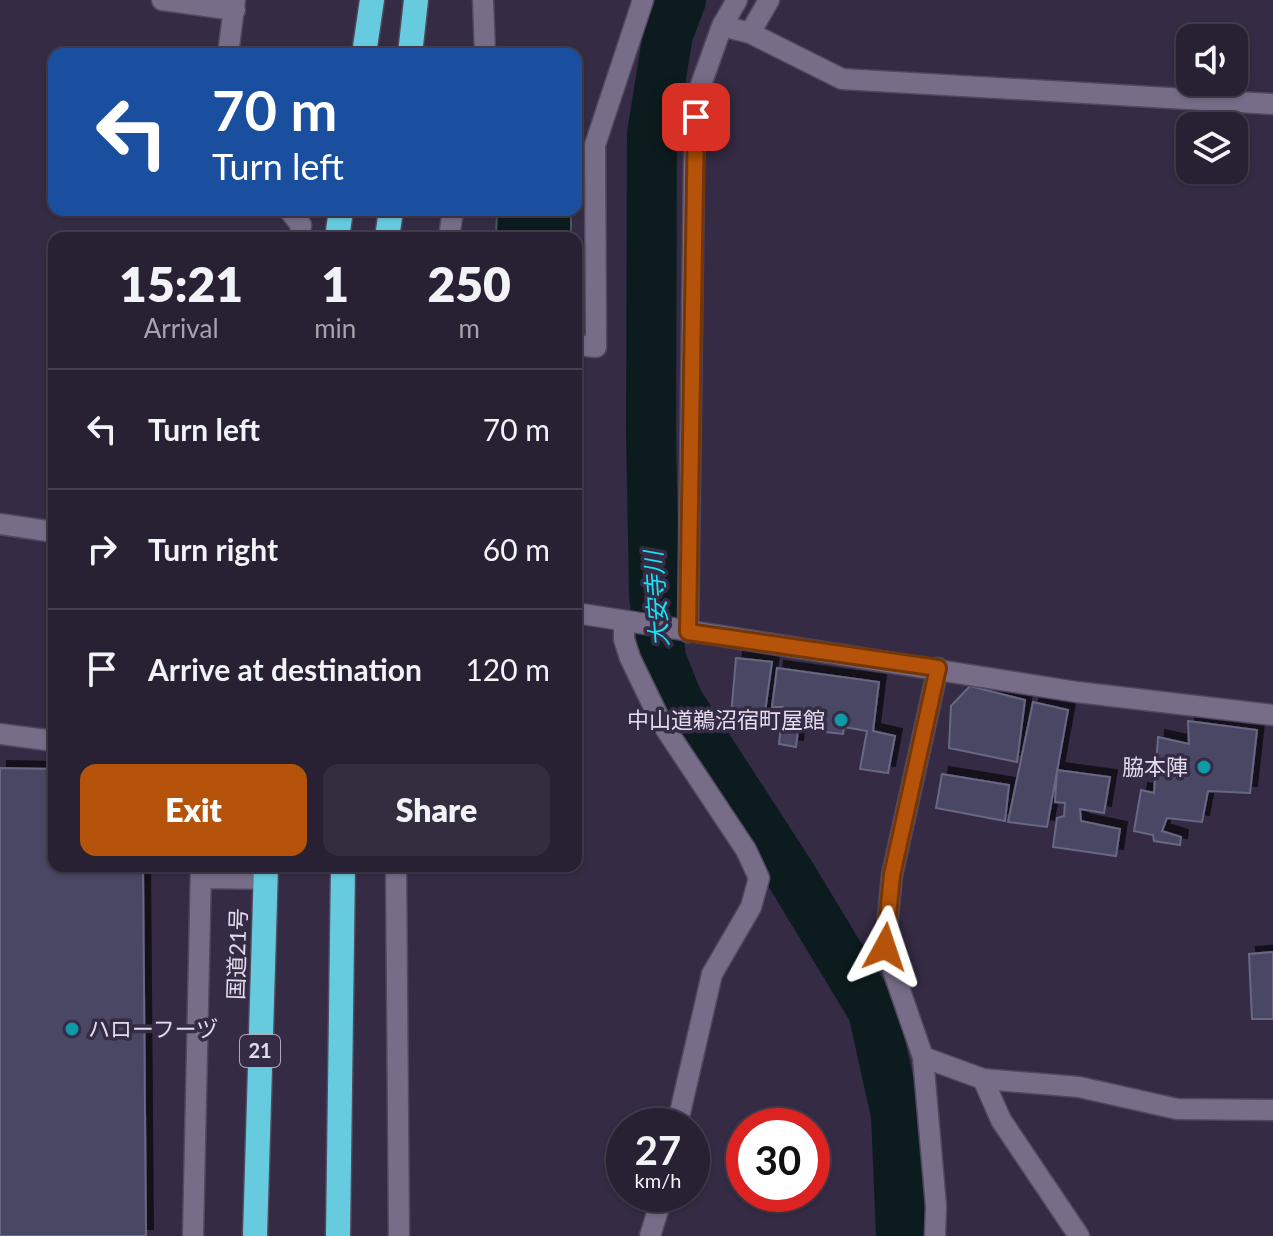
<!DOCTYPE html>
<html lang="en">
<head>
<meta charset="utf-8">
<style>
	:root { --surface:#282033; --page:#342d3f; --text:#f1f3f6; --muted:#a5a3ac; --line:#443e4e; --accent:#b45309 }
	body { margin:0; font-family:Lato,"Noto Sans JP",sans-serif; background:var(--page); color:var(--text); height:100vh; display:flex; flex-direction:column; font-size:30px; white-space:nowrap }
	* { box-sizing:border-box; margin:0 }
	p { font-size:26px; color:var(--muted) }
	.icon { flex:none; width:44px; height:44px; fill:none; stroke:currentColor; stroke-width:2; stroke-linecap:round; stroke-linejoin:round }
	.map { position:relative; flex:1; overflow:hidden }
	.panel { position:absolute; left:48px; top:232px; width:534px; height:640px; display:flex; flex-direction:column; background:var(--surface); border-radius:16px; box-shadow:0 2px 6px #0004,0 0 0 2px var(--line) }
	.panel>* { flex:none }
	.top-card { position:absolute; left:48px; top:48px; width:534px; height:168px; border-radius:16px; box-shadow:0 2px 6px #0004,0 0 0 2px var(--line); background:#1a4fa0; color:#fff; overflow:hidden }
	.tools { position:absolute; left:1176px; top:24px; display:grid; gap:16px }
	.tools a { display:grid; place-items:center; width:72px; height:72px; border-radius:16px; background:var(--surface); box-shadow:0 2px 6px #0004,0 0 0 2px var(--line); font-size:40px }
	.speed { position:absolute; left:606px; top:1108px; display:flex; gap:16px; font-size:40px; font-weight:700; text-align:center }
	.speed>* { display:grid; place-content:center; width:104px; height:104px; border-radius:50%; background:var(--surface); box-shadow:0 2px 6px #0004,0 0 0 2px var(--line); line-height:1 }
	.speed small { font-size:20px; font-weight:400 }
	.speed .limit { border:12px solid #d22; background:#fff; color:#111 }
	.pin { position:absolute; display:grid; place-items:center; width:68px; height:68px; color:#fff; margin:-34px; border-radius:16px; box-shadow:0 4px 12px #0006 }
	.me { position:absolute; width:88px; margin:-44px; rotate:5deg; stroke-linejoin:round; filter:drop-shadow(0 0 6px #0008) }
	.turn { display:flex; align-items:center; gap:28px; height:168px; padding:0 32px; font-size:36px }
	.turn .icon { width:104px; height:104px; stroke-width:2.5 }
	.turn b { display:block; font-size:56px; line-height:68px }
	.eta { display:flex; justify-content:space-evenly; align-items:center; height:136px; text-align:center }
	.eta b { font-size:48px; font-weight:800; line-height:56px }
	.action { display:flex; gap:16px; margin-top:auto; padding:16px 32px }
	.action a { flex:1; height:92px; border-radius:16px; background:var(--accent); color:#fff; font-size:32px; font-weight:800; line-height:92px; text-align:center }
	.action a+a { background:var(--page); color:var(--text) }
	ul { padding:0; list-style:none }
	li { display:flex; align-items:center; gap:24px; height:120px; padding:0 32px; border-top:2px solid var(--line) }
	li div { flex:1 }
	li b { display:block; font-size:30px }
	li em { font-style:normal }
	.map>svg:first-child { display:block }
	.water { fill:#0c1c1e; stroke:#4c565c; stroke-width:2 }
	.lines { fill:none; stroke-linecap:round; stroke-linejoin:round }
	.river { stroke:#0c1c1e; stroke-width:50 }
	.building { fill:#484763; stroke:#686885; stroke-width:2; filter:url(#shadow) }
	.street-casing { stroke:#50485d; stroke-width:23 }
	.secondary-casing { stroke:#50485d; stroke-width:23 }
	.highway-casing { stroke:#50485d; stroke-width:27 }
	.street { stroke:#776d89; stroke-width:20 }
	.secondary { stroke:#776d89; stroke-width:20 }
	.highway { stroke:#66cbdf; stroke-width:24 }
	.route-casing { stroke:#753606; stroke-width:20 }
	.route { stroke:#b45309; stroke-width:14 }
	.culture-dot { fill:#0f9aa8; stroke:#352b44; stroke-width:3 }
	.labels { text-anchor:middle; stroke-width:7; stroke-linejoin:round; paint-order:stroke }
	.shield { fill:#352b44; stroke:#aea8ba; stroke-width:2 }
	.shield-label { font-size:20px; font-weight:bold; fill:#e2dded }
	.poi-label { font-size:22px; fill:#e2dded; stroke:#352b44; text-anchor:end }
	.street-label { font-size:22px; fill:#e2dded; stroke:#352b44 }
	.water-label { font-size:24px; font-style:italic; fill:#17e1f3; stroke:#352b44 }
</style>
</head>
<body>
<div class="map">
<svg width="1273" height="1236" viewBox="0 0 1273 1236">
	<defs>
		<filter id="shadow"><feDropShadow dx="7" dy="-7" stdDeviation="0" flood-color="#0009"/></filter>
	</defs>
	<rect width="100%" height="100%" fill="#352b44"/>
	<path class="water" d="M497,210H571V238H496Z"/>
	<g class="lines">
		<path class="river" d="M681,0L668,34L652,134L651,433L654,594L661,659L678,701L789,872L873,1011L896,1115L901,1236"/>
	</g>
	<path class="building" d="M736,658L772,662L764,719L731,716Z
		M777,668L879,682L873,731L895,736L888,773L860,769L867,731L844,727L843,734L808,730L809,713H800L796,747L779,744L783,707H772Z
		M970,686L1025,700L1017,762L949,748L951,706Z
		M1033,702L1068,710L1047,827L1008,822Z
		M1188,721L1257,730L1250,793L1208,791L1202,822L1167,818L1162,831L1181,837L1180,845L1154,841L1153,835L1134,831L1141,790L1154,793L1158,737L1189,744Z
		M0,768L54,769V866H143L146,1236H0Z
		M1057,770L1110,777L1104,813L1080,809L1081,821L1120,829L1116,856L1053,847L1057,818L1064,816L1065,803L1055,802Z
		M942,774L1009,785L1005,821L936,808Z
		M1273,952V1019H1252L1249,954Z"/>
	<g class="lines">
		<defs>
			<path id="street" d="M162,0L235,10
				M483,0L485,54
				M722,26L737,0
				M750,33L842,79L1273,104
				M228,54L235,0
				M289,210L301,225L300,238
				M449,238L453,210
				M576,345L596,347L595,145L643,0
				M624,621V639L630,658L661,722L746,850L759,878L751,907L712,974L677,1126
				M688,632L694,165L698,93L722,26L750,33L769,0
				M0,734L54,741
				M396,866L399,1236
				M201,878L265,879
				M923,1057L983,1079L1079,1087L1177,1109L1273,1110
				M983,1079L1001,1120L1079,1236
				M193,1236L201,866
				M650,1236L663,1194
				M935,1236L936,1206L923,1057L885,947L892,875L938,668"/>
			<path id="secondary" d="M0,524L54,532
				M576,613L1077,692L1273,715"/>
			<path id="highway" d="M364,54L372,0
				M410,54L416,0
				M337,238L341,210
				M387,238L391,210
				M255,1236L266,866
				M338,1236L343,866"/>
		</defs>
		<use href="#street" class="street-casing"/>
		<use href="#secondary" class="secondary-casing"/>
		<use href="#highway" class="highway-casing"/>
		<use href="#street" class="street"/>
		<use href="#secondary" class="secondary"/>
		<use href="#highway" class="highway"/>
	</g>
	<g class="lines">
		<defs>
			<path id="route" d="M696,117L688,632L938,668L892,875L885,947"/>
		</defs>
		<use href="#route" class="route-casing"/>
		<use href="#route" class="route"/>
	</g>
	<g class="culture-dot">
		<circle cx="841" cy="720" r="8"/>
		<circle cx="1204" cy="767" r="8"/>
		<circle cx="72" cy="1029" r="8"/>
	</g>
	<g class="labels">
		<rect class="shield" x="240" y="1035" width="40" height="32" rx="6"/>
		<g class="shield-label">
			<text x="260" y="1058">21</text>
		</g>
		<g class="poi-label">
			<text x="825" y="728">中山道鵜沼宿町屋館</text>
			<text x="1188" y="775">脇本陣</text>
			<text x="88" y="1037" text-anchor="start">ハローフーヅ</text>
		</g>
		<g class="street-label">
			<text transform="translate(237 954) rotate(-88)" y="8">国道21号</text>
		</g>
		<g class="water-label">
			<text transform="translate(657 599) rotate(-94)" y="8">大安寺川</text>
		</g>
	</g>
</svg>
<div class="tools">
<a><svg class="icon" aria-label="sound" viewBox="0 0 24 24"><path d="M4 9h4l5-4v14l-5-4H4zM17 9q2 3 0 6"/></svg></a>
<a><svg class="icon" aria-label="layers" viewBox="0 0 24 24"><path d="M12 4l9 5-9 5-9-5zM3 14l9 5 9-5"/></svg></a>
</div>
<div class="speed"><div>27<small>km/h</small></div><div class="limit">30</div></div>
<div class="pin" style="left:696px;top:117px;background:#d93025"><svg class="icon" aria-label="arrive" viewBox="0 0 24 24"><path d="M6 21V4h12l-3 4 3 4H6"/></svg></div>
<svg class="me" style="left:885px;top:947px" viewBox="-20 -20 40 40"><path d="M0-17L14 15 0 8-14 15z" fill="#b45309" stroke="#fff" stroke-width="4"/></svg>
<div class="top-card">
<div class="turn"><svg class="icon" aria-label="left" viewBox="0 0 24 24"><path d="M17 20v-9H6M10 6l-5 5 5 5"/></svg><div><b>70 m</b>Turn left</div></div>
</div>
<section class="panel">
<div class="eta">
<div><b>15:21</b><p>Arrival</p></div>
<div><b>1</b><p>min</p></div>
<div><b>250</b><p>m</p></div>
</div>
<ul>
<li><svg class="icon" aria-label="left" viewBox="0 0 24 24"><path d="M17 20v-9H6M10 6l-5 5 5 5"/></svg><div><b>Turn left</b></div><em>70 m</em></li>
<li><svg class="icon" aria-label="right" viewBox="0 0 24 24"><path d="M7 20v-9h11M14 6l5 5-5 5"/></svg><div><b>Turn right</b></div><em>60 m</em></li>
<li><svg class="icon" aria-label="arrive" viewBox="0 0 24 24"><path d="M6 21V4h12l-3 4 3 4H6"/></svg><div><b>Arrive at destination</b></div><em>120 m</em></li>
</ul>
<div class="action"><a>Exit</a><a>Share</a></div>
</section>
</div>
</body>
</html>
